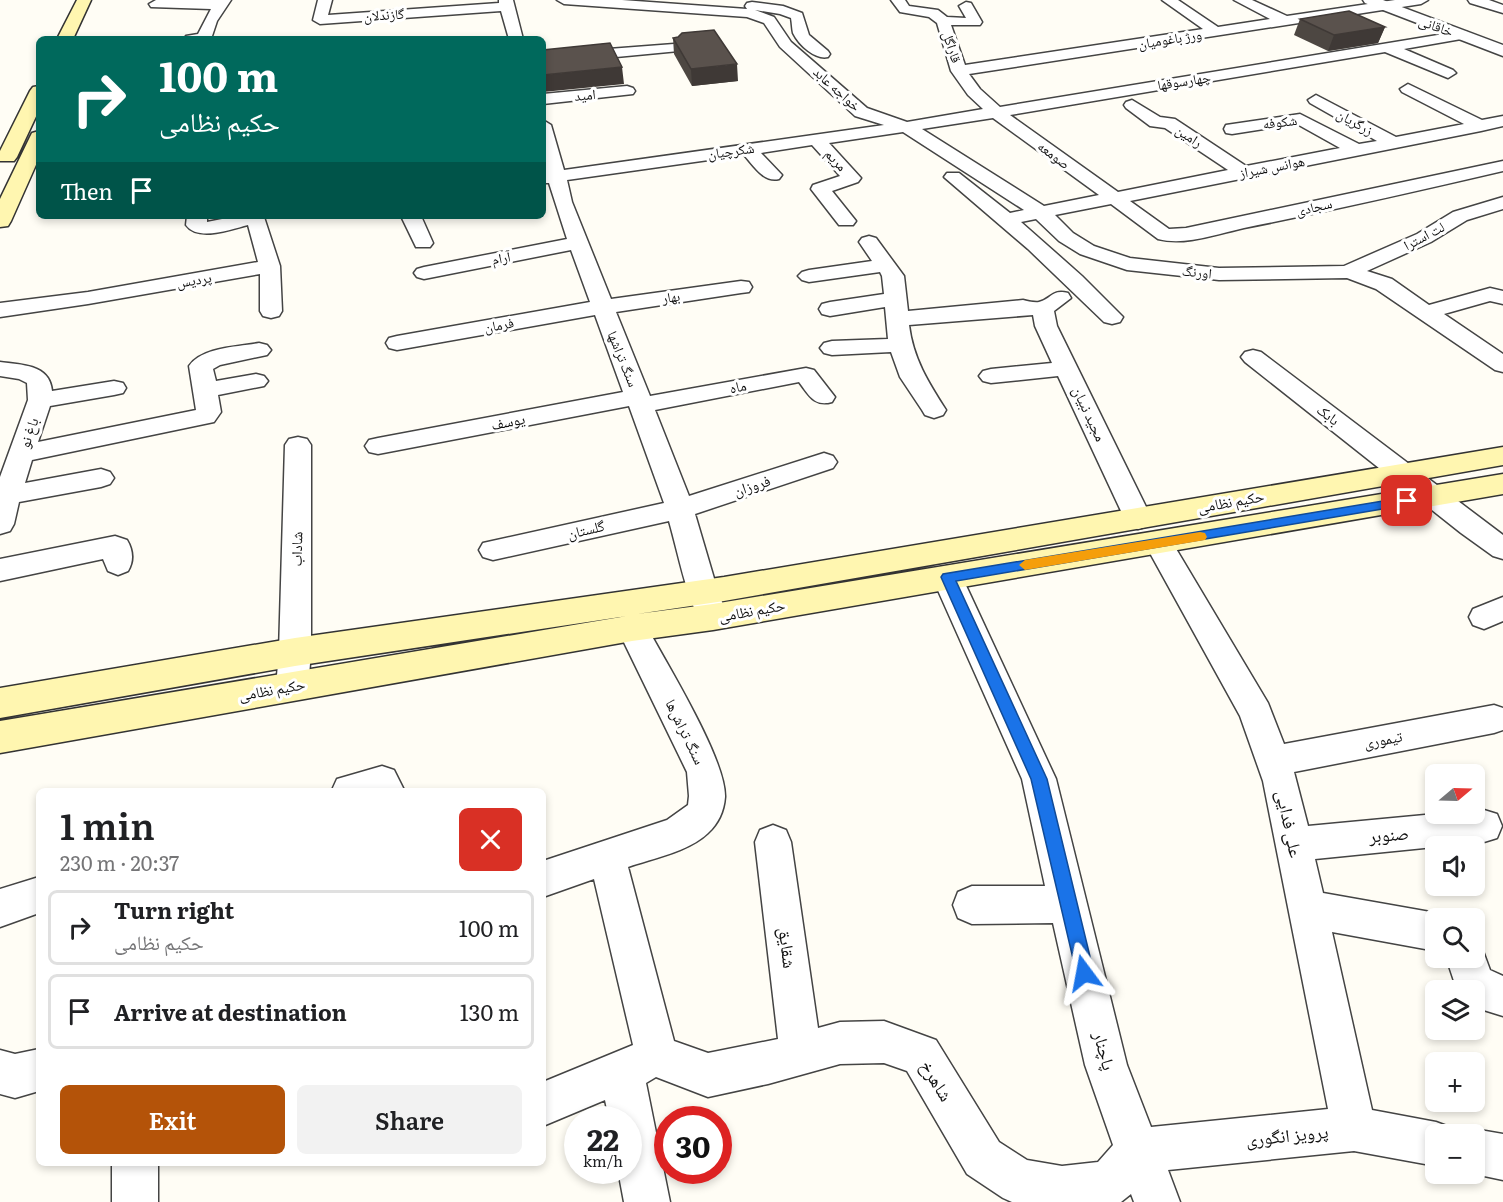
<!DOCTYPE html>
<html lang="en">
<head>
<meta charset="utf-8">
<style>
	:root { --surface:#fff; --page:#f2f2f2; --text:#202124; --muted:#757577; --line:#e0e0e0; --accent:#b45309 }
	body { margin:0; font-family:Literata,"Noto Naskh Arabic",serif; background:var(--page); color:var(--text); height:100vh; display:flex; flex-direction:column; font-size:22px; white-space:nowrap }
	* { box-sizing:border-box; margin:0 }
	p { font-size:20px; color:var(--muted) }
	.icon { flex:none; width:33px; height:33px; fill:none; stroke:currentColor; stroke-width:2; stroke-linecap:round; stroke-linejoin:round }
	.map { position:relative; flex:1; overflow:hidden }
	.drawer { position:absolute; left:36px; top:788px; width:510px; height:378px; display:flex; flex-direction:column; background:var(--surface); border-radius:9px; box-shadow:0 3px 9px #0003 }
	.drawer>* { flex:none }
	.banner { position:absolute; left:36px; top:36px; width:510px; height:183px; border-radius:9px; box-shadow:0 3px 9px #0003; background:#00695c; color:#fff; overflow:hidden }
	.needle { width:39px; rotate:71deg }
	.fabs { position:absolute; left:1425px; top:764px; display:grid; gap:12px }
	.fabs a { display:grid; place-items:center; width:60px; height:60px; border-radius:9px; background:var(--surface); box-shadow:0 3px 9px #0003; font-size:30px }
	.speed { position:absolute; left:564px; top:1106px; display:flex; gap:12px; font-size:30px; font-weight:700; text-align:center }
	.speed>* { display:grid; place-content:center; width:78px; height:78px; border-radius:50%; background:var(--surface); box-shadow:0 3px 9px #0003; line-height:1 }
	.speed small { font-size:15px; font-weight:400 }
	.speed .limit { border:9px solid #d22; background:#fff; color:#111 }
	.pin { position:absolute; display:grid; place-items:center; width:51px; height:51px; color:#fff; margin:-26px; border-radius:12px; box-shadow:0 3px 9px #0006 }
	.me { position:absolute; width:66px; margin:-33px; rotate:347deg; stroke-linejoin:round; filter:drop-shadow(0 0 4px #0008) }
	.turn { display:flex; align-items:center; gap:21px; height:126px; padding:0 24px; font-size:27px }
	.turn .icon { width:78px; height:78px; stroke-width:2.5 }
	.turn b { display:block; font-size:42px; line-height:51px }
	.then { display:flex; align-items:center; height:57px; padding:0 24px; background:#0003; gap:12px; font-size:22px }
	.round { display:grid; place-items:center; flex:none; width:63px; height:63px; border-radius:9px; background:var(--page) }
	.overview { display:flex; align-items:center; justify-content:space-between; height:102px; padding:0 24px }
	h1 { font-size:36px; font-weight:600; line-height:45px }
	.button { display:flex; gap:12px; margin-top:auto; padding:12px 24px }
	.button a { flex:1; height:69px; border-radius:9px; background:var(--accent); color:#fff; font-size:24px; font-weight:600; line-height:69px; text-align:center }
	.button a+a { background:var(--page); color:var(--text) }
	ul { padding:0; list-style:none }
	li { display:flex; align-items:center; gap:18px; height:75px; margin:0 12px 9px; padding:0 12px; border:3px solid var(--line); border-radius:9px }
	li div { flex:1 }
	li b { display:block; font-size:22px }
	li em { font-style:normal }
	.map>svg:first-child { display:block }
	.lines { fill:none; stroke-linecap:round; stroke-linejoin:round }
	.minor-casing { stroke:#444; stroke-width:3 }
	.tertiary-casing { stroke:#444; stroke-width:3 }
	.secondary-casing { stroke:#333; stroke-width:3 }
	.minor { fill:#fff; fill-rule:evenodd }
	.tertiary { fill:#fff; fill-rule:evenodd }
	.secondary { fill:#fff6b0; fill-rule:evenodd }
	.wall { fill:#4d4742 }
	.shaded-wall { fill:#3f3936 }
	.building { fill:#5a524d; stroke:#3f3936; stroke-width:1.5 }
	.route { fill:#1a73e8; stroke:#114b97; stroke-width:1.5 }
	.slow { fill:#f59e0b }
	.labels { text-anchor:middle; stroke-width:6; stroke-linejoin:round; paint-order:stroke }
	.far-street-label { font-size:14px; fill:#111; stroke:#fff }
	.street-label { font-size:15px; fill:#111; stroke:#fff }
	.near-street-label { font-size:18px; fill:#111; stroke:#fff }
</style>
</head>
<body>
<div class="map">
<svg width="1503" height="1202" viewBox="0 0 1503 1202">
	<rect width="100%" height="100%" fill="#fffdf5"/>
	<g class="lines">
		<defs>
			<path id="minor" d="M156,0H231L217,21L211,39H184L186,36L198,34L211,9L151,7L149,4Z
				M318,0H332L328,15L499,3V0H513L523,39H509L501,11L320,24L313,20Z
				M557,0H622L747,9L745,6L747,3L752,2L783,6L802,13L809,35L828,51L830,54L828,57C815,60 799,45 793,33C792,29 792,23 791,18L780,14L755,10L774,17L791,42L867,108L907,122L983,109L968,95L951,71L937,23L929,17L900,12L891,0H905L909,6L938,10L947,17L966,18L959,6L966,2L971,3L982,22L980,25H951L965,65L1203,29L1162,0H1178L1218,27L1270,19L1234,0H1252L1287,16L1395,0H1428L1421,4L969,74L980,89L1000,107L1462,31L1467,32L1469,35L1467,38L1404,49L1453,70L1456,73L1448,78L1385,52L1010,115L1118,192L1228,170L1165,128L1150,126L1126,108L1124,105L1126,102L1132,100L1160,117L1175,119L1246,166L1340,148L1297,124L1232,134L1226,133L1224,129L1226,125L1300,114L1359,144L1377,141L1310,103L1308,100L1316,95L1396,137L1464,124L1402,92L1400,89L1408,84L1482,120L1503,116V126L1481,131L1130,201L1169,229L1186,228L1503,161V171C1417,191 1330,211 1244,228C1217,234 1185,246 1158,239L1111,204L1055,215L1073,233L1094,246L1130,258L1219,268L1344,266L1417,234L1453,212L1503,197V209L1467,220L1431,242L1367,271L1392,279L1429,305L1490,288L1503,291V304L1490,301L1444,314L1503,354V372L1495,370L1376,289L1347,278L1219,280L1127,270L1080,254L1059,241L1036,219L1021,222L1082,276L1123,317L1120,322L1112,324L1104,322L1028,249L944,177L947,173H959L1010,213L1024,210L903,132L829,143L861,178L858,182L832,191L856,221L853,225H839L811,189L813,185L840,176L812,145L761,153L782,175L779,179C764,183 754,166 744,155L567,180L572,202L611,299L741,281L749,282L752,287L749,292L741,293L616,312L650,396L806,368L814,370L835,397L832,402C814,407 809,395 799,382L655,410L689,496L824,453L833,456L837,462L833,468L695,514L718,592L728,617L724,625L713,629L702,625C685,593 679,556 669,521L493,560L483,557L479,550L483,543L664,503L629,406L378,454L369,452L365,446L369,440L378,438L623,392L595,315L397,350L389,348L386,343L389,338L397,336L590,302L571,250L424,279L417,277L414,273L417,269L424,267L567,239L549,183H543V173L546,172L543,159V120L551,125L564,170L884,125L855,116L780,47L764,23L747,17L564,4ZM993,118L1099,195L1044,206L922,129Z
				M1468,0H1489L1503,5V13L1470,3Z
				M674,44L679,45L681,48L679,51L543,64V54Z
				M627,86L633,88L635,91L633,94L543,104V94Z
				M187,216H207V222L237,216L264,217L280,266L282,311L279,316L271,318L263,316L260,311V274L88,304L0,317V303L88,292L258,262L248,225C232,229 198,242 186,225Z
				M401,216H421L433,243L430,247H416Z
				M869,236L876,238L904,276L908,311L1023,300C1027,301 1035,303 1039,302C1052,299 1051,289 1068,293L1071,298L1054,311L1057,326L1152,519L1148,526L1138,529L1128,526L1058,376L991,383L983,381L979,376L983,371L991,369L1052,363L1035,326L1033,315L909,325C913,358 928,382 946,410L943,415L934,418L925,415L922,410L900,377L891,352L832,355L824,353L820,348L824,343L832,341L888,339L885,307L830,316L822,314L819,309L822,304L830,302L884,294L882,276L880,272L809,282L802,280L798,276L802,272L809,270L872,261L859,242L862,238Z
				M259,343L267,345L271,350L267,355L220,365L213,369L216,381L256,374L264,376L268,381L264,386L218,395L221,412L214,422L32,460L25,483L101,469L110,472L114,478L110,484L101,487L19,502L14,524L10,531L0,534V477L28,400L27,383L19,379L0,376V362C21,365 50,364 52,391L114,381L123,383L126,388L123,393L114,395L50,406L38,442L196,410L189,366C202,347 238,347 259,343Z
				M1253,350L1261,352L1503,535V559L1493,556L1461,533L1245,362L1241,357L1245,352Z
				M298,437L307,439L311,445V652L308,687L303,696L292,700L281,696L276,687L279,652L285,445L289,439Z
				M1159,534L1169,537L1268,703L1284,744L1494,705L1503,708V730L1494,733L1294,772L1308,826L1446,813H1474V810H1484L1497,814L1502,826L1497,838L1484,842L1315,859L1323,893L1436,913L1449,918H1436V951L1332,932L1372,1110L1436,1122L1452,1128L1454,1134H1436V1166L1354,1151L1168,1170L1180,1202H1134L1131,1194L1121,1202H1012L1003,1198L967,1174L907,1071L884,1063L840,1064L768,1084L708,1097L656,1077L646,1083L670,1202H624L618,1170H628V1119H609L605,1100L543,1126V1082L633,1045L594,879L543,897V861L667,820L688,805L689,796L687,772L617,628L621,620L632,616L643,620C663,658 726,758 725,797C724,811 718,824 708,833C688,852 654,858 628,867L674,1041L708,1053L778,1039L755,842L760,830L773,825L786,830L791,842L818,1028L840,1022L884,1021L936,1040L999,1142L1027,1160L1062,1166L1098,1162L1113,1145L1085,1065L1053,923L972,924L958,918L953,905L958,892L972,886H1045L1022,779L932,577L937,569L947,566L957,569L962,577L1056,779L1127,1065L1151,1127L1328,1109L1263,781L1240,716L1145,544L1149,537Z
				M115,536L127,540C133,550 134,561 128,571L118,575L108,571L103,559L0,581V559Z
				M1503,597V621L1484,629L1473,625L1469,617L1473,609Z
				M382,766L394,770L404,790H332L337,779Z
				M39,877V913L0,927V889Z
				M1474,941L1480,943L1490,970L1503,976V1016L1474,1007V990H1457L1446,957H1474Z
				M39,1049V1091L15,1098L0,1094V1050L15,1054Z
				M1474,1129L1503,1134V1180L1470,1173H1474V1134H1463Z
				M112,1162H158V1202H112Z"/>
			<path id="tertiary" d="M1363,0H1383L1503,45V56L1365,3Z"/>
			<path id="secondary" d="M77,0H91L73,39H57Z
				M39,86V110L17,157L14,161H0V151L30,91L33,87Z
				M39,131V158L11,221L8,226L0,227V199L30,137L32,133Z
				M1503,447V465L724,601L637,614L713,604L1503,474V494L713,630L632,641L0,753V721L627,616L295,666L0,718V688L295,638L724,577Z"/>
		</defs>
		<use href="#minor" class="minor-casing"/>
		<use href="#tertiary" class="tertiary-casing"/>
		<use href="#secondary" class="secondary-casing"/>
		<use href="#minor" class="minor"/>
		<use href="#tertiary" class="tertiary"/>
		<use href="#secondary" class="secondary"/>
	</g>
	<path class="wall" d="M1300,19L1385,27L1378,43L1328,51L1294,35Z
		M673,38L738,81L692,86L674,54Z"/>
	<path class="shaded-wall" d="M1385,27L1378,43L1328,51L1334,35Z
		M737,64L738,81L692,86L691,69Z
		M622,67L624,84L543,92V75Z"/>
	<path class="building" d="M1349,11L1385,27L1334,35L1300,19Z
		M714,30L737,64L691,69L673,38L678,37L682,33Z
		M610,43L622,67L543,75V50Z"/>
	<path class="route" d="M1407,497L1413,501L1412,504L956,581L1047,779L1094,973L1091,980L1084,983L1078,980L1031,779L941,577L943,574Z"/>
	<path class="slow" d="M1200,532L1205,533L1207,537L1205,540L1025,570L1019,565L1025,560Z"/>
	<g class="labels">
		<g class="far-street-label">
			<text transform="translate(384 15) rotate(-4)" y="5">گازندلان</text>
			<text transform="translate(1436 26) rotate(20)" y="5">خاقانی</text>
			<text transform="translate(1170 39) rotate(-9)" y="5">ورژ باغومیان</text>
			<text transform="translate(952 47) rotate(72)" y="5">قاراگل</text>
			<text transform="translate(1184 81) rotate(-9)" y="5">چهارسوقها</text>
			<text transform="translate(837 89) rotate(42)" y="5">خواجه عابد</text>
			<text transform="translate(585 95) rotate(-5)" y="5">امید</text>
			<text transform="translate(1280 122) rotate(-7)" y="5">شکوفه</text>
			<text transform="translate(1355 122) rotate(29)" y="5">زرگریان</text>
			<text transform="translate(1189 136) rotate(33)" y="5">رامین</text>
			<text transform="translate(731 151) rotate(-8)" y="5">شکرچیان</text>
			<text transform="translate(1054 155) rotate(37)" y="5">صومعه</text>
			<text transform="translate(836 160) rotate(47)" y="5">مریم</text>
			<text transform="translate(1272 167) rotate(-11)" y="5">هوانس شیراز</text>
			<text transform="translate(1314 207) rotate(-13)" y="5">سجادی</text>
			<text transform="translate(1424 236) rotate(-28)" y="5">لت استرا</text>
			<text transform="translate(501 258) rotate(-11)" y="5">آرام</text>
			<text transform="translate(1197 272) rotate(6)" y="5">اورنگ</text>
			<text transform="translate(194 280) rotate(-10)" y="5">پردیس</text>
			<text transform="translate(671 297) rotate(-8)" y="5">بهار</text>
			<text transform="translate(499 325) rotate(-10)" y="5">فرمان</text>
			<text transform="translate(623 359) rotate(68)" y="5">سنگ تراشها</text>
		</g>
		<g class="street-label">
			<text transform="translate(738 387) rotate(-11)" y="5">ماه</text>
			<text transform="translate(1089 414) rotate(65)" y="5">مجید نبیان</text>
			<text transform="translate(1328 415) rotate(37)" y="5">بابک</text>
			<text transform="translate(508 422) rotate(-11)" y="5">یوسف</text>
			<text transform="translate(29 433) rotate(-71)" y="5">باغ نو</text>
			<text transform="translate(752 486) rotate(-18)" y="5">فروزان</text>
			<text transform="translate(1231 502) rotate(-10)" y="5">حکیم نظامی</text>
			<text transform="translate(586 530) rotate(-13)" y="5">گلستان</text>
			<text transform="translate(297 549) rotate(-89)" y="5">شاداب</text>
			<text transform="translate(752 611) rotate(-10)" y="5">حکیم نظامی</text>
			<text transform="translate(272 690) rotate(-10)" y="5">حکیم نظامی</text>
			<text transform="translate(685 732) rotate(64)" y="5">سنگ تراش‌ها</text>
			<text transform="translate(1383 740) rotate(-11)" y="5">تیموری</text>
		</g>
		<g class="near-street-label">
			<text transform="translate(1289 824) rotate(78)" y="6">علی فدایی</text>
			<text transform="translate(1389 835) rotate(-5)" y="6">صنوبر</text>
			<text transform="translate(787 948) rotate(83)" y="6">شقایق</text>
			<text transform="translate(1104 1051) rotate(75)" y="6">پاچنار</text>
			<text transform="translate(936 1081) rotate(58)" y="6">شاهرخ</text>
			<text transform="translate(1287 1136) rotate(-6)" y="6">پرویز انگوری</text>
		</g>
	</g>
</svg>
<div class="fabs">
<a><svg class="needle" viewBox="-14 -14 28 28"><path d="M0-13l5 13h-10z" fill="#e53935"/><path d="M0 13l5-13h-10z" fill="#757577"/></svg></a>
<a><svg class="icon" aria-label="sound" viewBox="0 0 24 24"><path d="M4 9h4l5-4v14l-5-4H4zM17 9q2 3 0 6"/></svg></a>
<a><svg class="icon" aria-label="search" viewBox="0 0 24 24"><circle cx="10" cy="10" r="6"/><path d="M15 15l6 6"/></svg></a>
<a><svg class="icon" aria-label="layers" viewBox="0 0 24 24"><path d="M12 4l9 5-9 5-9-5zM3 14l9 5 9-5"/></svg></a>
<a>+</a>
<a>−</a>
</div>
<div class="speed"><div>22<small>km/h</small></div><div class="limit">30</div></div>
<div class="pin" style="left:1407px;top:501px;background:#d93025"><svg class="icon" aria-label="arrive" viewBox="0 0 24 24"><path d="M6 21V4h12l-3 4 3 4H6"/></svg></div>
<svg class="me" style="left:1084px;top:973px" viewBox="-20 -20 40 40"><path d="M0-17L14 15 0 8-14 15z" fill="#1a73e8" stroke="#fff" stroke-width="4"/></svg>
<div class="banner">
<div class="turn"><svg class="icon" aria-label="right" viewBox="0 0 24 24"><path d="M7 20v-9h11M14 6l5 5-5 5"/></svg><div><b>100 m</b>حکیم نظامی</div></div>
<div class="then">Then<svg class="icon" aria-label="arrive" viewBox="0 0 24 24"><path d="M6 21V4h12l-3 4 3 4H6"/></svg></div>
</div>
<section class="drawer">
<div class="overview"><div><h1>1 min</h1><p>230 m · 20:37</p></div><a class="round" style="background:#d93025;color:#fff"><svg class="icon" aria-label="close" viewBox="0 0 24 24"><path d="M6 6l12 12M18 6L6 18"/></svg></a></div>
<ul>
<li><svg class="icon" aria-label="right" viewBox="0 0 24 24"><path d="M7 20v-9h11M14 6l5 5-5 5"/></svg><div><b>Turn right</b><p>حکیم نظامی</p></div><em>100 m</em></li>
<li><svg class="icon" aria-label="arrive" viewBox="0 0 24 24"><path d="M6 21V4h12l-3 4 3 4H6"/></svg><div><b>Arrive at destination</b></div><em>130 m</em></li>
</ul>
<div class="button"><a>Exit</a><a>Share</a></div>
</section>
</div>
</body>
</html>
